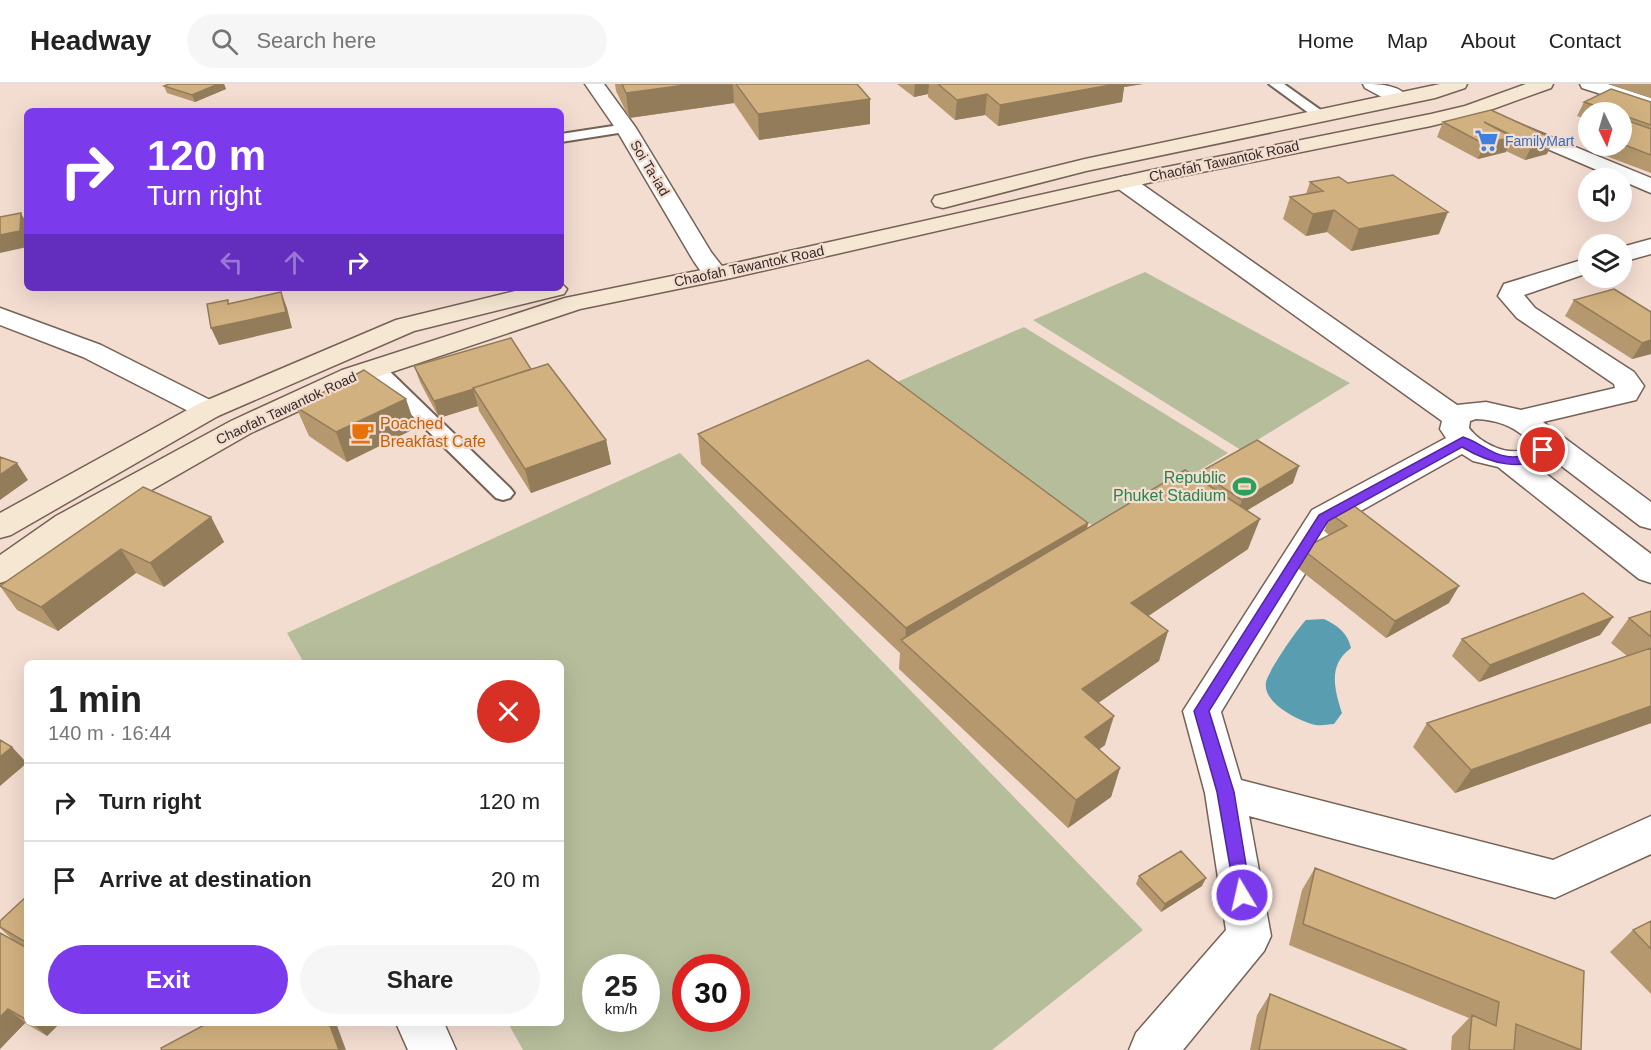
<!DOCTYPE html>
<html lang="en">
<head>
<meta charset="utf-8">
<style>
	:root { --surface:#fff; --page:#f6f6f6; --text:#222; --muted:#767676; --line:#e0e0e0; --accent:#7c3aed }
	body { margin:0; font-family:Helvetica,sans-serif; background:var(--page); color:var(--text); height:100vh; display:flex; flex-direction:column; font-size:22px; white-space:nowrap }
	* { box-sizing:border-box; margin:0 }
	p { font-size:20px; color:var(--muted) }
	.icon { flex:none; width:33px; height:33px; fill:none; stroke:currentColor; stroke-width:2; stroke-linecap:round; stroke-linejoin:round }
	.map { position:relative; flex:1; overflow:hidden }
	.sheet { position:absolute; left:24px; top:576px; width:540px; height:366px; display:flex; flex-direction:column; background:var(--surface); border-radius:9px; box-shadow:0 6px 24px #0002 }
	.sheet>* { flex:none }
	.banner { position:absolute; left:24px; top:24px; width:540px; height:183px; border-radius:9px; box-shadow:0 6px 24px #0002; background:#7c3aed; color:#fff; overflow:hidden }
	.needle { width:39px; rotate:175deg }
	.tools { position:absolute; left:1578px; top:18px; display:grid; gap:12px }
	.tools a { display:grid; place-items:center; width:54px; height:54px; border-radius:50%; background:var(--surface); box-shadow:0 6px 24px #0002; font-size:30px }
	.speed { position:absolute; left:582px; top:870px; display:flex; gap:12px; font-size:30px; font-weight:700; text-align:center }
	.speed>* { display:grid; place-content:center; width:78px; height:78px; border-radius:50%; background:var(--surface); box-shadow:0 6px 24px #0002; line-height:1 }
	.speed small { font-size:15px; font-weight:400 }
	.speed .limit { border:9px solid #d22; background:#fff; color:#111 }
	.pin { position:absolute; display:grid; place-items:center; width:51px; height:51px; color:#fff; margin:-26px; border:3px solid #fff; border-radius:50%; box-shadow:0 2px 6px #0007 }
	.me { position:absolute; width:66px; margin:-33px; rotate:351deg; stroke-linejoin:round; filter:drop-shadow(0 0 4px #0008) }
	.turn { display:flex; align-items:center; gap:21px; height:126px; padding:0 24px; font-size:27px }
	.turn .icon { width:78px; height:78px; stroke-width:2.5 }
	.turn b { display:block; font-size:42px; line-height:51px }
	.lanes { display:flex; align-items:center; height:57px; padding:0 24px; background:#0003; justify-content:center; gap:30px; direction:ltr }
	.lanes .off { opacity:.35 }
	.round { display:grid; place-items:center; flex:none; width:63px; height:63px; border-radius:32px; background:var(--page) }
	.head { display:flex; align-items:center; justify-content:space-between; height:102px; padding:0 24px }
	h1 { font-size:36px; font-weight:700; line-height:45px }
	.cta { display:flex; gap:12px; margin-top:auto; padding:12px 24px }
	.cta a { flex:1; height:69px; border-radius:36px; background:var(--accent); color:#fff; font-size:24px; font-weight:700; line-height:69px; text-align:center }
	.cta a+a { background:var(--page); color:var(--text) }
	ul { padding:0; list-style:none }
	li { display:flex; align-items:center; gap:18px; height:78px; padding:0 24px; border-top:2px solid var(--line) }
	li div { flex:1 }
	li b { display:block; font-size:22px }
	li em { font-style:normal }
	header { display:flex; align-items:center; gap:36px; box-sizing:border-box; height:84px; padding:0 30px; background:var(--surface); border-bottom:2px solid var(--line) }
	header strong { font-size:28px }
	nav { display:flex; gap:33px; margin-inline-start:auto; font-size:21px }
	.search { width:420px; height:54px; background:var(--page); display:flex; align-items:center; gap:15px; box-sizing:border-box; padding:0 21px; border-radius:33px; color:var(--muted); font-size:22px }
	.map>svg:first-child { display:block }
	.green { fill:#b5bd9b; fill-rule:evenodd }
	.water { fill:#589eb0 }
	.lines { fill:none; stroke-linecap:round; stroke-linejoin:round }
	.service-casing { stroke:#756156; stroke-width:4 }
	.minor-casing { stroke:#756156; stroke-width:3 }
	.tertiary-casing { stroke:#756156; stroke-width:3 }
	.secondary-casing { stroke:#756156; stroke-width:3 }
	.service { fill:#fff; fill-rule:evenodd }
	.minor { fill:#fff; fill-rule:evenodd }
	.tertiary { fill:#fff; fill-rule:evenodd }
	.secondary { fill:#f5e7d2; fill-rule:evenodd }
	.wall { fill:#b5986e }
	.shaded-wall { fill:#937c5a }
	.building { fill:#d2b180; stroke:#937c5a; stroke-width:1.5 }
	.route { fill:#7c3aed; stroke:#51269a; stroke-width:1.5 }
	.labels { text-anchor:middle; stroke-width:4.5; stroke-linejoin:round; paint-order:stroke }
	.far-shop-label { font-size:14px; fill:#366cbe; stroke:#f3dcd0; text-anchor:start }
	.far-street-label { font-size:14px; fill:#362d28; stroke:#f3dcd0 }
	.food-label { font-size:16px; fill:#c56008; stroke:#f3dcd0; text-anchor:start }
	.leisure-label { font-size:16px; fill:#27864d; stroke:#f3dcd0; text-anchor:end }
</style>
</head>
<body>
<header>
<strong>Headway</strong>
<div class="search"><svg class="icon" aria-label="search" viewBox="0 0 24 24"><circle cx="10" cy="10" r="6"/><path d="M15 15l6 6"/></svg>Search here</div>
<nav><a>Home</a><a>Map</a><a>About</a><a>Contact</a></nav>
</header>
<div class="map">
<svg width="1651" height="966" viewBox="0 0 1651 966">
	<rect width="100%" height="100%" fill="#f3dcd0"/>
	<path class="green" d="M1145,188L1350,299L1241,366L1033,236Z
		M1024,243L1228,369L1100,447L897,298Z
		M680,369L1143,846L992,966H523L508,939H561V579H304L287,549ZM596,884H646V934H596ZM686,884H736V934H686Z"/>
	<path class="water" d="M1324,535C1338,542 1347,548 1351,564C1328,581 1334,604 1342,629L1334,640C1328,640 1322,642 1316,641C1299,637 1262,619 1266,598C1269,586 1297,545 1306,536Z"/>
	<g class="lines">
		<defs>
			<path id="service" d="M1269,0H1284L1329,32L1327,35H1317Z
				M626,40L633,44L631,47L561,58V50Z
				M375,278L382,280L510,404L514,409L510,414L503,416L496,414L368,288L366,284L368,280Z"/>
			<path id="minor" d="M1363,0C1379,0 1399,0 1410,15L1407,19H1393L1365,4Z
				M1580,0H1608L1651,14V26L1582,4Z
				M1512,37L1651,94V109L1505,47L1502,43L1505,39Z
				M1125,92L1133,94L1457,321L1486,318L1521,326L1615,304L1614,300L1517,234L1498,212L1504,200L1588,174V189L1524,211L1535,224L1634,288L1644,302L1636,316L1543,338L1651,418V445L1640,442L1551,374L1537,383L1651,470V499L1639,495L1498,383L1473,377L1462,370L1334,442L1221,628L1241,696L1553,776L1651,732V770L1555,814L1249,732L1271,852L1264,867L1183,966H1129L1136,949L1226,846L1205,709L1183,627L1312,426L1446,354L1440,345L1442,337L1117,104L1114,99L1117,94ZM1476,335C1496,336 1512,341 1527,355L1528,363C1510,375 1480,359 1469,344L1470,337Z
				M1651,155V170L1622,178V163Z
				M0,224L101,261L218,320L222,326L218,332L208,335L198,332L83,273L0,241Z
				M396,939H444L456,966H408Z"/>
			<path id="tertiary" d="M585,0H604L636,44L711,168L728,190L725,195C707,199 702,189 693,176L616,45Z"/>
			<path id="secondary" d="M1440,0H1467L1465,4L1435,14L1086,87L943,124L935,122L932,117L935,112L1085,75Z
				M1526,0H1553L1551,4L1479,30L1431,42L1152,98L731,194L580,225L362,298L251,349L78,448L12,495L0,499V471L56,432L231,337L342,286L565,214L731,180L1152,86L1431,30L1465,22Z
				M561,199L567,205L564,210L414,247L218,332L11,451L0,454V429L198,320L396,236L528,204H561Z"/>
		</defs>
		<use href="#service" class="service-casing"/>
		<use href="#minor" class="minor-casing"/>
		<use href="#tertiary" class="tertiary-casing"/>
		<use href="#secondary" class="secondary-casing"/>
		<use href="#service" class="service"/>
		<use href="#minor" class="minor"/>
		<use href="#tertiary" class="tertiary"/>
		<use href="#secondary" class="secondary"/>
	</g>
	<path class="wall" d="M169,0H224L226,5L195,18L167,9L164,2Z
		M615,0H857L870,15V40L759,56L734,19L629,34L616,7Z
		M897,0H1143L1124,3L1122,18L998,42L985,31L955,36L928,13V10L914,13Z
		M1609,0H1651V14Z
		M1584,18H1651V89L1585,64L1588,57V62H1622V28H1588V36L1577,32Z
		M1491,26L1547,70L1525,76L1506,67V68L1478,75L1437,53L1443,38Z
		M1310,98L1348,99L1439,150L1351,167L1327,148L1306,152L1283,135L1290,113L1306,110Z
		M1574,216L1651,228V270L1632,275L1565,232Z
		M414,282L531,285L606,356L611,380L531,409L479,327L478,322L439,334L420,298Z
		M296,323L416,344L347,378L309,352Z
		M698,350L1088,439L1087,444L1198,395L1200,388L1293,399L1247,426L1248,465L1148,532L1168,547L1159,577L1098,619L1105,661L1099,665L1120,684L1111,713L1068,744L899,585L900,569L701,380Z
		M1331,430L1449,519L1386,554L1295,482L1302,465L1329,451L1324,447Z
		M211,433L224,458L164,503L136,489L58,547L17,526L0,502Z
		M1651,527V639L1455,709L1413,663L1427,639L1627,572L1611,559L1629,534Z
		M1613,533L1600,551L1479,598L1452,572L1462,555Z
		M1315,784L1581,966H1451L1452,952L1469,934L1289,861L1302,806Z
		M1139,792L1202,802L1161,828L1136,800Z
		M27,812V939H60L47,952L25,939L0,965L12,855L0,844V837Z
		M1651,837V910L1610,868L1633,846Z
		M1270,910L1407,966H1250L1257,931Z"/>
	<path class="shaded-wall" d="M218,0H224L226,5L195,18L192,11Z
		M693,0H733L734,19L629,34L626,9Z
		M915,0H929L928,10L914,13Z
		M1106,0H1143L1124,3L1122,18L998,42L1000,21Z
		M987,10L985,31L955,36L957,16Z
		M870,15V40L759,56L758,30Z
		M1512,53L1506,68L1478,75L1484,60Z
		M1554,55L1547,70L1525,76L1532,61Z
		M1334,126L1327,148L1306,152L1313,130Z
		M1448,128L1439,150L1351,167L1359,145Z
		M21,129L27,140V163L0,169V151Z
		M281,208L287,224L292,244L219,261L211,244Z
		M1651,256V270L1632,275L1642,259Z
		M473,305L478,322L439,334L434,317Z
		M406,315L416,344L347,378L336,348Z
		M606,356L611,380L531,409L525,385Z
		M17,379L28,396L0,416V391Z
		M1299,382L1293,399L1236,433L1242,416Z
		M211,433L224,458L164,503L150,479Z
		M1260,435L1248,465L1123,549L1131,519Z
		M1088,439L1082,469L905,560L906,544Z
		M121,465L136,489L58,547L41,523Z
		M1459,502L1449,519L1386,554L1395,537Z
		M1613,533L1600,551L1479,598L1490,581Z
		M1168,547L1159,577L1075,635L1082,605Z
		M1651,622V639L1455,709L1471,686Z
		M1114,632L1105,661L1077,682L1085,653Z
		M12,663L27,679L0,702V673Z
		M1120,684L1111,713L1068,744L1076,716Z
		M1206,794L1202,802L1161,828L1165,820Z
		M8,925L25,939L0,965V933Z
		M32,939H60L47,952Z
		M329,939H336L346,966H339Z"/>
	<path class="building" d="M169,0H218L192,11L164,2Z
		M622,0H693L626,9Z
		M736,0H857L870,15L758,30Z
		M938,0H1116L1000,21L987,10L957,16Z
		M1611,5L1651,18V41L1622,31V28H1614L1584,18Z
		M1491,26L1554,55L1532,61L1484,38L1512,53L1484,60L1443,38Z
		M1623,35L1651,45V71L1622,60V36Z
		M1393,91L1448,128L1359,145L1334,126L1313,130L1290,113L1323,107L1310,98L1339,93L1348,99Z
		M21,129L20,147L0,151V133Z
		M1614,205L1651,228V256L1642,259L1574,216Z
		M281,208L286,228L211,244L207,220L228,216V220Z
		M511,254L531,285L473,304L474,305L434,317L414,282Z
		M868,276L1088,439L906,544L698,350Z
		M548,280L606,356L525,385L473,304Z
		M364,286L406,315L336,348L296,323Z
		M1257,356L1299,382L1242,416L1200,388Z
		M0,373L17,379L0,391Z
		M1185,386L1260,435L1131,519L1168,547L1082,605L1114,632L1085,653L1120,684L1076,716L901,556Z
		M143,403L211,433L150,479L121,465L41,523L0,502Z
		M1349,418L1459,502L1395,537L1302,465L1347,442L1331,430Z
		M1583,509L1613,533L1490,581L1462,555Z
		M1651,527V553L1629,534Z
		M1651,564V622L1471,686L1427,639Z
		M0,656L12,663L0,673Z
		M1181,767L1206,794L1165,820L1139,792Z
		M1315,784L1584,887L1581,966L1516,940L1514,966H1471L1469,965L1472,931L1496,942L1499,918L1303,840Z
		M27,812V859L0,843V837Z
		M1651,837V865L1633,846Z
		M0,849L27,864V936L8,925L0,933Z
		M1270,910L1407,966H1259Z
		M208,939H329L339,966H162L161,964Z"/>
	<path class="route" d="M1463,353C1485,360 1498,379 1526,371C1532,369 1536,364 1543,362L1549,366C1527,392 1487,378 1462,363L1328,437L1209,627L1234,708L1251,811L1248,817L1242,819L1236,817L1217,708L1194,627L1319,431Z"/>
	<defs>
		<symbol id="supermarket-bare" viewBox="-9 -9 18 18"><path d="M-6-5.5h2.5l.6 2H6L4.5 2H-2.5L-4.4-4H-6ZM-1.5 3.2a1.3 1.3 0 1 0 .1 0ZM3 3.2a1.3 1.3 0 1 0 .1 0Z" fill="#3f7fe0" stroke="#f3dcd0" stroke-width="2.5" paint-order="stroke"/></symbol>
		<symbol id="cafe-bare" viewBox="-9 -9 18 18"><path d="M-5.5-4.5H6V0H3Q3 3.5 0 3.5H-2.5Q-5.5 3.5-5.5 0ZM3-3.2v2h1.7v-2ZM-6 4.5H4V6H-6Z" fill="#e8710a" stroke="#f3dcd0" stroke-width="2.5" paint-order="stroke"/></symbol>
		<symbol id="stadium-bare" viewBox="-9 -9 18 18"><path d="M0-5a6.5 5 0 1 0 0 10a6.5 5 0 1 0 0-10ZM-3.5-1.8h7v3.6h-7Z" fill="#2e9e5b" stroke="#f3dcd0" stroke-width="2.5" paint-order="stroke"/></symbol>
	</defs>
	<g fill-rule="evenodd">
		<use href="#supermarket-bare" x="1470" y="40" width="33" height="33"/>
		<use href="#cafe-bare" x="346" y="332" width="33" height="33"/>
		<use href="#stadium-bare" x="1228" y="386" width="33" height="33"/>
	</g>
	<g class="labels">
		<g class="far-shop-label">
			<text x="1505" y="62">FamilyMart</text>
		</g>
		<g class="far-street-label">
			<text transform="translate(1224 77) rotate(-12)" y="5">Chaofah Tawantok Road</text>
			<text transform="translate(650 84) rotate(59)" y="5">Soi Ta-iad</text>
			<text transform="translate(749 182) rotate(-12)" y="5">Chaofah Tawantok Road</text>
			<text transform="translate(286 324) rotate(-25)" y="5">Chaofah Tawantok Road</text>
		</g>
		<g class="food-label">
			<text x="380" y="345">Poached<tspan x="380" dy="18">Breakfast Cafe</tspan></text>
		</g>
		<g class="leisure-label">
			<text x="1226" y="399">Republic<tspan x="1226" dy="18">Phuket Stadium</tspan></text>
		</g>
	</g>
</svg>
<div class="tools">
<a><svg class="needle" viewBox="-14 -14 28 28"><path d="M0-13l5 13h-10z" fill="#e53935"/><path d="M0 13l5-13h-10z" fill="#767676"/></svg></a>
<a><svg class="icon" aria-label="sound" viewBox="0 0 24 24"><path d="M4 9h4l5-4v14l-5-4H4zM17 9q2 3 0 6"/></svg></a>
<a><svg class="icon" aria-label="layers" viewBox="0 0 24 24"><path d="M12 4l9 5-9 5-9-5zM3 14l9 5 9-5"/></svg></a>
</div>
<div class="speed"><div>25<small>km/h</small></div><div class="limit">30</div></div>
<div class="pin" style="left:1543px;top:366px;background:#d93025"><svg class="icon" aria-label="arrive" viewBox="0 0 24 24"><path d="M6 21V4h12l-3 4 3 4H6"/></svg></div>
<svg class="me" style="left:1242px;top:811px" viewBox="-20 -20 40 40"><circle r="17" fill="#7c3aed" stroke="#fff" stroke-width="3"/><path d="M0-11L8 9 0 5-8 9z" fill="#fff"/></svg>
<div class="banner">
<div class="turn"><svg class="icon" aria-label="right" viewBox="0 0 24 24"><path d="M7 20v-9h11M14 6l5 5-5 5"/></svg><div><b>120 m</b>Turn right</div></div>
<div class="lanes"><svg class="icon off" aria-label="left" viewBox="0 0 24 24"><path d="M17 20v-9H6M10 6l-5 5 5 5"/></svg><svg class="icon off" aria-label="ahead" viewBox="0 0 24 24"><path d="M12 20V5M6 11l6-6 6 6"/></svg><svg class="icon" aria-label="right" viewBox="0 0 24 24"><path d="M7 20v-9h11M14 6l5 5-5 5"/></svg></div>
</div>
<section class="sheet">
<div class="head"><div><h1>1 min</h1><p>140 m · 16:44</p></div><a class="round" style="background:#d93025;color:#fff"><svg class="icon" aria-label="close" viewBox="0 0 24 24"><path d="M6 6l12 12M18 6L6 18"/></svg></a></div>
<ul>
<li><svg class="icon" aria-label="right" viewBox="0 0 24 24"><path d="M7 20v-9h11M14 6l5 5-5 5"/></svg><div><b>Turn right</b></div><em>120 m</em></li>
<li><svg class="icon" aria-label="arrive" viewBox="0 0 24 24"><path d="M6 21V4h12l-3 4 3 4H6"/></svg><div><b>Arrive at destination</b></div><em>20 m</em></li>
</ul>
<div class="cta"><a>Exit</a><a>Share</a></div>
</section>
</div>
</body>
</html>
